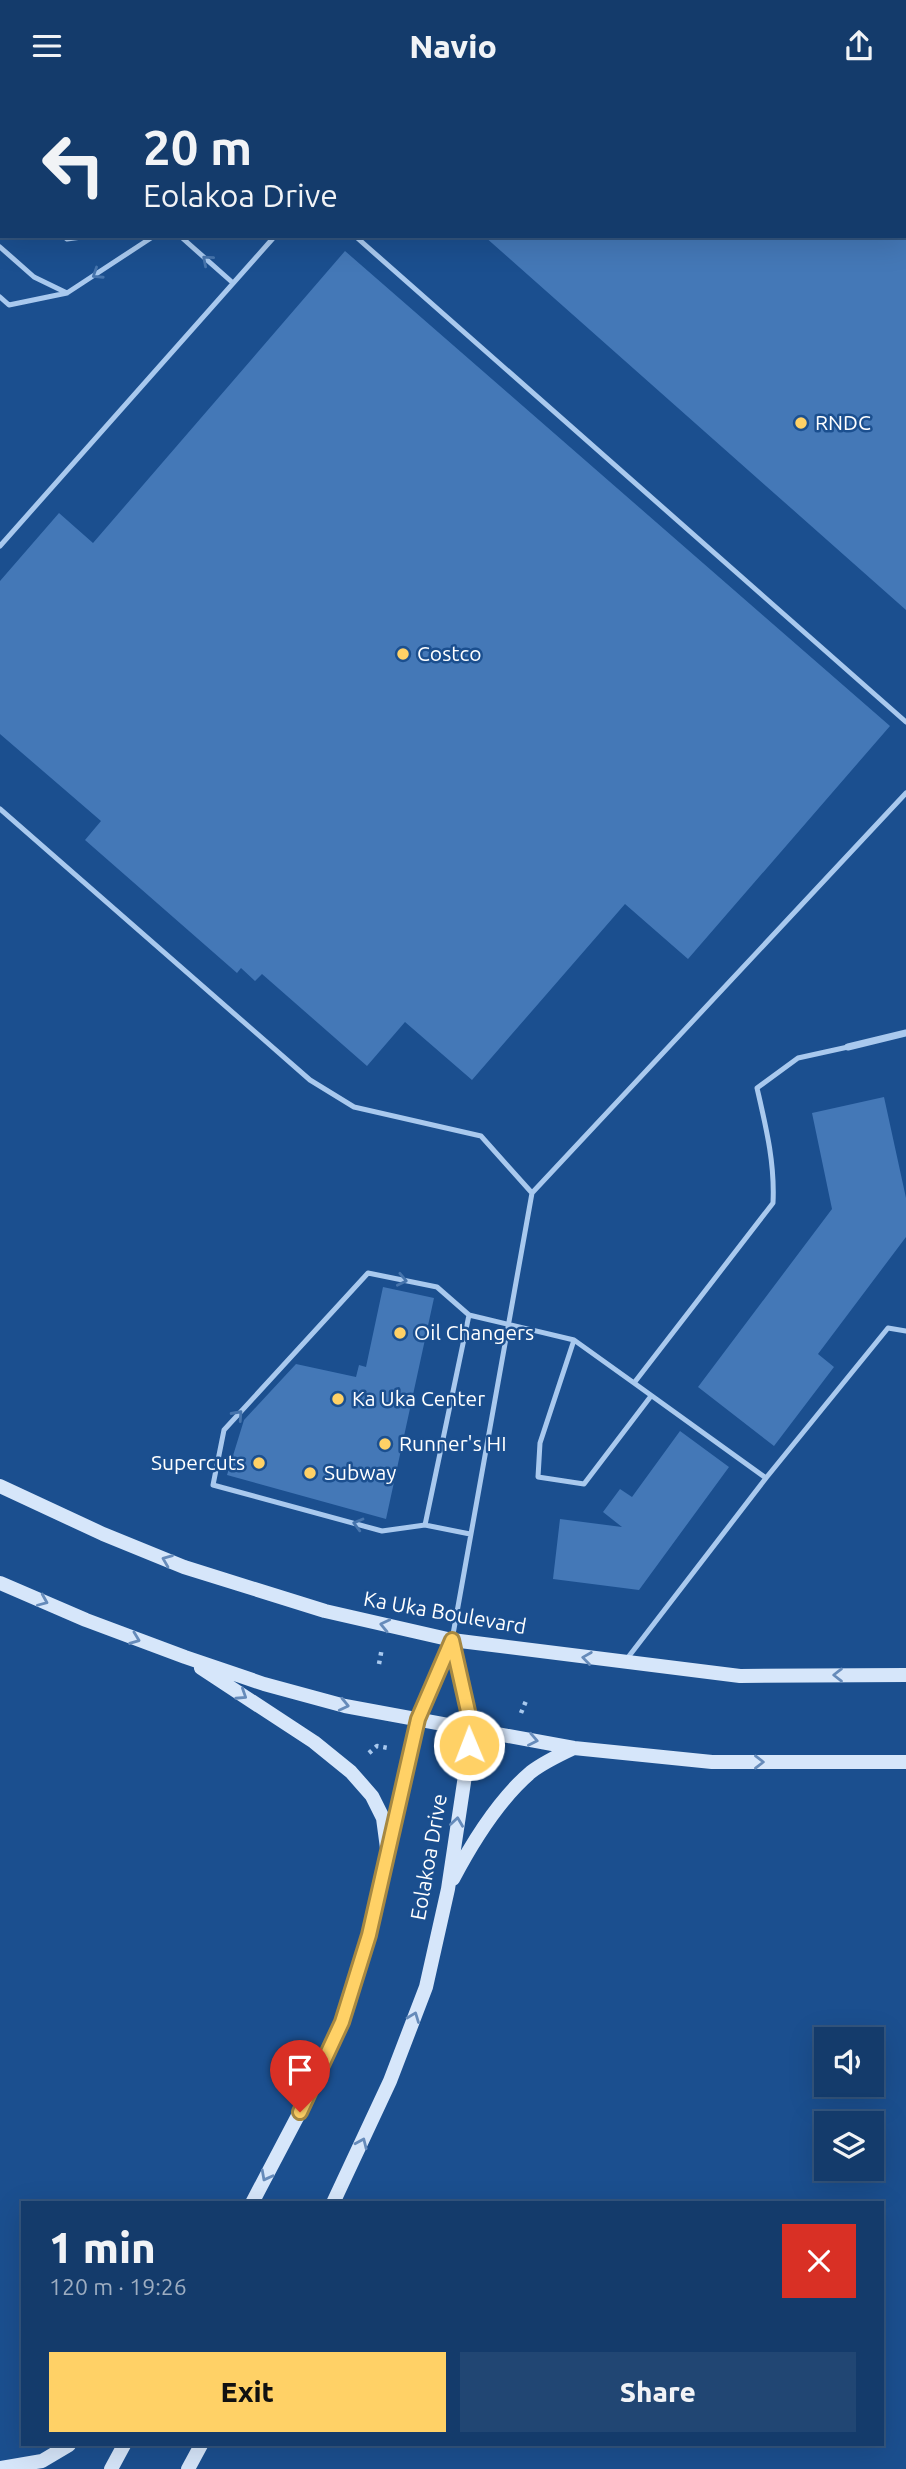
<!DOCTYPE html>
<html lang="en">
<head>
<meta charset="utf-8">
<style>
	:root { --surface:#143b6b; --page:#214673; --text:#f1f3f6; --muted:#9dadc1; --line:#33557e; --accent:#ffd166 }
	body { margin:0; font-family:Ubuntu,sans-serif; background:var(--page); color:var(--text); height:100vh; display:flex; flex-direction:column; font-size:26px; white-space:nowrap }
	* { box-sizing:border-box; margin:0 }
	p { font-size:23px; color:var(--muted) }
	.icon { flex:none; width:38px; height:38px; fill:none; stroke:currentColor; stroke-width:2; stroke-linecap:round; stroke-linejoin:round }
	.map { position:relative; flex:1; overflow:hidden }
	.sheet { position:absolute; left:21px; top:2110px; width:863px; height:245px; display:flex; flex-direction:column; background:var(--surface); border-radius:0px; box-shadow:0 7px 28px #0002,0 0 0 2px var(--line) }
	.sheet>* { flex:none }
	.banner { position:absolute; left:0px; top:0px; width:906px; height:147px; box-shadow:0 7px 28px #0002,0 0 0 2px var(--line); background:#143b6b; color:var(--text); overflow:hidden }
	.tools { position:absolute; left:814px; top:1936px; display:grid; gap:14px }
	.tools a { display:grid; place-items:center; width:70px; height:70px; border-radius:0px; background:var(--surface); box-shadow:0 7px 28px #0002,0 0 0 2px var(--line); font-size:35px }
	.pin { position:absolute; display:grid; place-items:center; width:60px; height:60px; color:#fff; margin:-72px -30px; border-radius:50% 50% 50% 0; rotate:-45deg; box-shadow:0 0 7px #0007 }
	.pin .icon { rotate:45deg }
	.me { position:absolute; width:77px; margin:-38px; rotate:359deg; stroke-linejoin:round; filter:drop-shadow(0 0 5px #0008) }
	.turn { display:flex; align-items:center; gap:24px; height:147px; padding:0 28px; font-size:32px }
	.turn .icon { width:91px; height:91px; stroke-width:2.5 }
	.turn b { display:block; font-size:49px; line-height:60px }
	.round { display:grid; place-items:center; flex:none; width:74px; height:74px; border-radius:0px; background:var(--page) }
	.headline { display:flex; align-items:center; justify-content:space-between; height:119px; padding:0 28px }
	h1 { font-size:42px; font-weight:800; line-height:52px }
	.cta { display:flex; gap:14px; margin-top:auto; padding:14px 28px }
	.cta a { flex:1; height:80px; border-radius:0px; background:var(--accent); color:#111; font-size:28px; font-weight:800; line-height:80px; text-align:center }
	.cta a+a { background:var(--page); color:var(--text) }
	header { display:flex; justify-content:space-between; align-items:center; height:91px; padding:0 28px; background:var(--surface); font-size:32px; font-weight:800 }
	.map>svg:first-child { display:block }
	.building { fill:#4478b7 }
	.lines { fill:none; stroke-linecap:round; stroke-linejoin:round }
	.path { stroke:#a9c9ee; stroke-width:4.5; stroke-dasharray:3.5 5; stroke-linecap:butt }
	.lane { stroke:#a9c9ee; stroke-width:5 }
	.street { stroke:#a9c9ee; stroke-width:7 }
	.secondary { stroke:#d6e6fa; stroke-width:14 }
	.oneway { stroke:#4674ac }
	.oneway2 { stroke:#668bba }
	.route-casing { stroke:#a68842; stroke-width:18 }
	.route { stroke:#ffd166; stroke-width:12 }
	.poi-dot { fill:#ffd166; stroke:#1b4f8f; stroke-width:2.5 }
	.labels { text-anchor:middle; stroke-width:5; stroke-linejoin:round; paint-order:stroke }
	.poi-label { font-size:21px; fill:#fff; stroke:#1b4f8f; text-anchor:start }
	.street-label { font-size:21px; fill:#fff; stroke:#1b4f8f }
</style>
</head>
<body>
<header><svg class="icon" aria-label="menu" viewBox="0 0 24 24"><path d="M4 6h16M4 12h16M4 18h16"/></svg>Navio<svg class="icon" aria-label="share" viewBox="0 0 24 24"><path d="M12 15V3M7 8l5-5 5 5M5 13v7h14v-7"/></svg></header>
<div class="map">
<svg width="906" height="2378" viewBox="0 0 906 2378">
	<rect width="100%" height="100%" fill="#1b4f8f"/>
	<path class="building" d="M484,145H906V519Z
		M345,160L890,635L688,868L625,813L472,989L405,931L367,975L262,883L255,890L241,877L237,882L85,749L101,730L0,643V490L59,422L93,452Z
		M884,1006L906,1107V1146L818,1263L834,1276L774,1355L698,1296L832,1118L812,1022Z
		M383,1196L434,1207L386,1428L227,1384L244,1329L296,1273L356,1286L359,1274L366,1276Z
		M680,1340L729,1376L639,1499L553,1488L560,1428L622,1436L603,1421L620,1398L632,1406Z"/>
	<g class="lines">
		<path class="path" d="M379,1573L382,1557
			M521,1622L526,1610
			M369,1662L377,1655L388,1657"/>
		<path class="lane" d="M64,0L66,2
			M118,0L120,2
			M190,0L192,2
			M544,2L546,0
			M0,23L2,25
			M0,90L2,91
			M63,145L67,148L89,145
			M180,145L233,192
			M355,145L906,631
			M0,156L34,186L67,202
			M0,206L9,214L67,202L154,145
			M0,455L275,145
			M0,718L310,989L354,1016L481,1045L532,1102L452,1549
			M532,1102L906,702
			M574,1249L540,1352L538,1386L584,1393L651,1305
			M634,1292L766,1387
			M425,1434L382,1440L213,1394L224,1339L368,1182L437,1196L469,1224
			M470,1443L425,1434L469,1224L574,1249L634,1292L773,1112C775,1072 766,1036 757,997L798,967L848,956
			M626,1569L766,1387L888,1237L906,1240"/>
		<path class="street" d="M848,956L906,942"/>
		<path class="secondary" d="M0,1395L103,1443L184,1476L325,1520L452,1549L740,1585L906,1584
			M0,1492L86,1529L185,1566L264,1593L345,1615L574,1657L712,1671H906
			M201,1577L314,1651L351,1681L372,1705L383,1727L387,1757
			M453,1788C473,1750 498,1709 531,1681C544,1671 559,1664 574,1657
			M252,2112L312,1998L342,1931L369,1844L418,1628L452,1549
			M333,2112L390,1990L426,1896L448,1798L472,1638L452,1549
			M0,2377L42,2370L69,2354
			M111,2378L124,2354
			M188,2378L201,2354"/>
	</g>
	<defs><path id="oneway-chevron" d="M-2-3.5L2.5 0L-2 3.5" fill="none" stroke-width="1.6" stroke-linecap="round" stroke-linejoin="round" transform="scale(1.75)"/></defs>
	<g class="oneway">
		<use href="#oneway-chevron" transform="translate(207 169) rotate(-139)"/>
		<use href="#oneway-chevron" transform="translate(97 183) rotate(147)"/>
		<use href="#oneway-chevron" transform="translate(402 1189) rotate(12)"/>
		<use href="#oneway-chevron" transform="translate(238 1324) rotate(-48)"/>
		<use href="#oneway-chevron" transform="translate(358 1433) rotate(-165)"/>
	</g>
	<g class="oneway2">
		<use href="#oneway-chevron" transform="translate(167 1469) rotate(-158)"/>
		<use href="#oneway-chevron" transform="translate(43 1510) rotate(23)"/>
		<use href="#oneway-chevron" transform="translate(385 1534) rotate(-167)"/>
		<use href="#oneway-chevron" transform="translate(135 1548) rotate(21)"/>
		<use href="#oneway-chevron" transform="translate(587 1567) rotate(-172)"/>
		<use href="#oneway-chevron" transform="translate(838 1584) rotate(180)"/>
		<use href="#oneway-chevron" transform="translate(242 1604) rotate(33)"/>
		<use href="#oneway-chevron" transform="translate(344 1614) rotate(13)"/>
		<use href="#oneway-chevron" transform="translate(533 1649) rotate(11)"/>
		<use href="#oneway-chevron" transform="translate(759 1671)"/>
		<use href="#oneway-chevron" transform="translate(457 1731) rotate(-82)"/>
		<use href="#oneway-chevron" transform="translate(414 1926) rotate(-69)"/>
		<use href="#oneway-chevron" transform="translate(362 2052) rotate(-66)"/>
		<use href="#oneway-chevron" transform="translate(266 2085) rotate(118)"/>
	</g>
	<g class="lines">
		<defs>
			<path id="route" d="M300,2021L342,1931L369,1844L418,1628L452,1549L472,1638L469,1654"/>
		</defs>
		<use href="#route" class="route-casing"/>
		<use href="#route" class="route"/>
	</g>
	<g class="poi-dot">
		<circle cx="801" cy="332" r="7"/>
		<circle cx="403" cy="563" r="7"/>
		<circle cx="400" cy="1242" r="7"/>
		<circle cx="338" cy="1308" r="7"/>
		<circle cx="385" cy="1353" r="7"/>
		<circle cx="259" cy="1372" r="7"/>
		<circle cx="310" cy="1382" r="7"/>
	</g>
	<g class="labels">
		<g class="poi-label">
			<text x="815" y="339">RNDC</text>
			<text x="417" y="570">Costco</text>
			<text x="414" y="1249">Oil Changers</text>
			<text x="352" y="1315">Ka Uka Center</text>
			<text x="399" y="1360">Runner's HI</text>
			<text x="245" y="1379" text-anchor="end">Supercuts</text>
			<text x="324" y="1389">Subway</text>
		</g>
		<g class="street-label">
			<text transform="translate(445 1522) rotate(10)" y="7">Ka Uka Boulevard</text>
			<text transform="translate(429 1766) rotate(-80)" y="7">Eolakoa Drive</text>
		</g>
	</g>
</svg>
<div class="tools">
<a><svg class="icon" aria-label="sound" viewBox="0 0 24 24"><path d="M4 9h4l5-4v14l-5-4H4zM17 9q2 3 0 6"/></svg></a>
<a><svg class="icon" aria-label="layers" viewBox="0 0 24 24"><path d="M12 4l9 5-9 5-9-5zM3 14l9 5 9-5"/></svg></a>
</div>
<div class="pin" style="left:300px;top:2021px;background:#d93025"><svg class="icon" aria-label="arrive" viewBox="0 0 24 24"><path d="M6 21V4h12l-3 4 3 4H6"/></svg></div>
<svg class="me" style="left:469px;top:1654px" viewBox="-20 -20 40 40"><circle r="17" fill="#ffd166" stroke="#fff" stroke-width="3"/><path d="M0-11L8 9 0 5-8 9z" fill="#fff"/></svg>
<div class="banner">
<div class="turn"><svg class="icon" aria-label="left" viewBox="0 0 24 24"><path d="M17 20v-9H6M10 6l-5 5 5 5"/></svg><div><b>20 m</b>Eolakoa Drive</div></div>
</div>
<section class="sheet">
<div class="headline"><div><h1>1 min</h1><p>120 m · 19:26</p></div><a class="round" style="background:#d93025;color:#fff"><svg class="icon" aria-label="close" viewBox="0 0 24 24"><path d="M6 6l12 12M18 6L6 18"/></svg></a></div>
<div class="cta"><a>Exit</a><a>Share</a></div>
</section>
</div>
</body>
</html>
